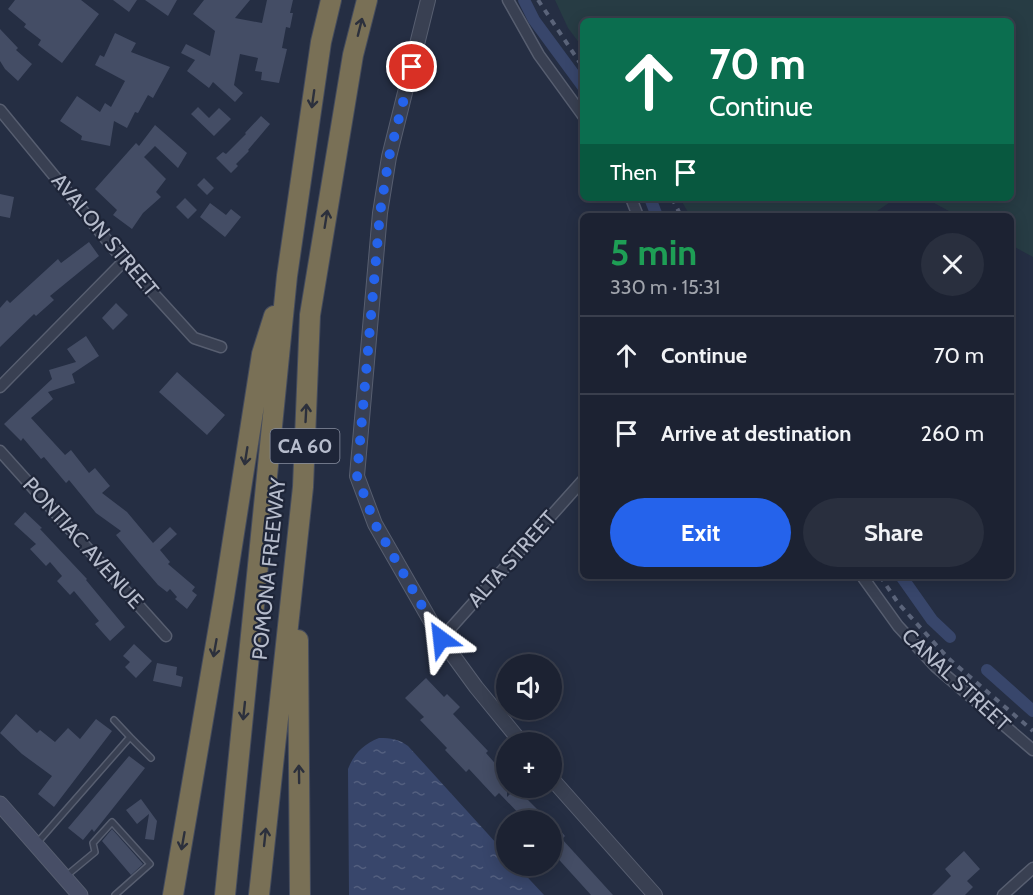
<!DOCTYPE html>
<html lang="en">
<head>
<meta charset="utf-8">
<style>
	:root { --surface:#1c2232; --page:#292f3e; --text:#f1f3f6; --muted:#a0a4ac; --line:#3a3f4d; --accent:#2563eb }
	body { margin:0; font-family:Cabin,sans-serif; background:var(--page); color:var(--text); height:100vh; display:flex; flex-direction:column; font-size:22px; white-space:nowrap }
	* { box-sizing:border-box; margin:0 }
	p { font-size:20px; color:var(--muted) }
	.icon { flex:none; width:33px; height:33px; fill:none; stroke:currentColor; stroke-width:2; stroke-linecap:round; stroke-linejoin:round }
	.map { position:relative; flex:1; overflow:hidden }
	.drawer { position:absolute; left:580px; top:213px; width:434px; height:366px; display:flex; flex-direction:column; background:var(--surface); border-radius:9px; box-shadow:0 3px 15px #0003,0 0 0 2px var(--line) }
	.drawer>* { flex:none }
	.banner { position:absolute; left:580px; top:18px; width:434px; height:183px; border-radius:9px; box-shadow:0 3px 15px #0003,0 0 0 2px var(--line); background:#0b6e4f; color:#fff; overflow:hidden }
	.tools { position:absolute; left:496px; top:654px; display:grid; gap:12px }
	.tools a { display:grid; place-items:center; width:66px; height:66px; border-radius:50%; background:var(--surface); box-shadow:0 3px 15px #0003,0 0 0 2px var(--line); font-size:30px }
	.pin { position:absolute; display:grid; place-items:center; width:51px; height:51px; color:#fff; margin:-26px; border:3px solid #fff; border-radius:50%; box-shadow:0 2px 6px #0007 }
	.me { position:absolute; width:66px; margin:-33px; rotate:330deg; stroke-linejoin:round; filter:drop-shadow(0 0 4px #0008) }
	.turn { display:flex; align-items:center; gap:21px; height:126px; padding:0 30px; font-size:27px }
	.turn .icon { width:78px; height:78px; stroke-width:2.5 }
	.turn b { display:block; font-size:42px; line-height:51px }
	.then { display:flex; align-items:center; height:57px; padding:0 30px; background:#0003; gap:12px; font-size:22px }
	.round { display:grid; place-items:center; flex:none; width:63px; height:63px; border-radius:32px; background:var(--page) }
	.summary { display:flex; align-items:center; justify-content:space-between; height:102px; padding:0 30px }
	h1 { font-size:36px; font-weight:700; line-height:45px; color:#1e9e55 }
	.primary-button { display:flex; gap:12px; margin-top:auto; padding:12px 30px }
	.primary-button a { flex:1; height:69px; border-radius:36px; background:var(--accent); color:#fff; font-size:24px; font-weight:700; line-height:69px; text-align:center }
	.primary-button a+a { background:var(--page); color:var(--text) }
	ul { padding:0; list-style:none }
	li { display:flex; align-items:center; gap:18px; height:78px; padding:0 30px; border-top:2px solid var(--line) }
	li div { flex:1 }
	li b { display:block; font-size:22px }
	li em { font-style:normal }
	.map>svg:first-child { display:block }
	.green { fill:#273c44 }
	.water { fill:url(#water-ripples) }
	.lines { fill:none; stroke-linecap:round; stroke-linejoin:round }
	.canal { stroke:#38466b; stroke-width:12 }
	.building { fill:#444d65 }
	.service-casing { stroke:#575e70; stroke-width:8 }
	.minor-casing { stroke:#575e70; stroke-width:13 }
	.tertiary-casing { stroke:#575e70; stroke-width:16 }
	.secondary-casing { stroke:#575e70; stroke-width:17 }
	.motorway-casing { stroke:#444b5d; stroke-width:22 }
	.service { stroke:#394052; stroke-width:5 }
	.minor { stroke:#394052; stroke-width:10 }
	.tertiary { stroke:#394052; stroke-width:14 }
	.secondary { stroke:#474e66; stroke-width:15 }
	.motorway { stroke:#797056; stroke-width:20 }
	.rail { stroke:#5b647a; stroke-width:4; stroke-dasharray:6 6; stroke-linecap:butt }
	.oneway { stroke:#2c303c }
	.route { stroke:#2563eb; stroke-width:10; stroke-dasharray:0 18 }
	.labels { text-anchor:middle; stroke-width:4.5; stroke-linejoin:round; paint-order:stroke }
	.shield { fill:#1e2538; stroke:#888fa0; stroke-width:1.5 }
	.shield-label { font-size:20px; font-weight:bold; fill:#b6bccc }
	.street-label { font-size:21px; fill:#b6bccc; stroke:#1e2538 }
</style>
</head>
<body>
<div class="map">
<svg width="1033" height="895" viewBox="0 0 1033 895">
	<defs>
		<pattern id="water-ripples" width="26" height="14" patternUnits="userSpaceOnUse" patternTransform="scale(1.5)"><rect width="26" height="14" fill="#38466b"/><path d="M2 4q2-2 4 0t4 0M15 11q2-2 4 0t4 0" fill="none" stroke="#535f7f"/></pattern>
	</defs>
	<rect width="100%" height="100%" fill="#252e43"/>
	<path class="green" d="M555,0H1033V257L1011,245V216H958L925,198H1011V21H584L583,48L568,28Z
		M680,198H896L870,216H690Z"/>
	<path class="water" d="M379,738C391,738 399,739 408,746L507,855V866H517L544,895H349L348,769C354,753 364,744 379,738Z"/>
	<g class="lines">
		<path class="canal" d="M524,0L534,20L584,88
			M650,198L657,216
			M901,576L932,620L950,637
			M987,670L1033,711"/>
	</g>
	<path class="building" d="M15,0H81L99,14L62,63L38,45L41,40L24,27L26,24L8,9Z
		M113,0H137L129,12Z
		M145,0H177L168,16Z
		M204,0H250L235,18L262,23L267,0H293L290,13H293L290,28L286,27L282,48L287,49L279,83L261,80L262,72L255,71L258,58L240,54L234,85L243,93L235,102L213,82L209,88L187,71L195,60L181,53L186,44L210,56L215,31L193,14Z
		M0,29L18,48L16,50L32,64L18,81L5,69L0,61Z
		M115,33L136,43L131,52L170,67L153,98L148,95L138,113L135,112L127,128L114,121L110,146L81,140L82,136L60,121L77,96L100,112L105,103L111,107L125,81L95,65L100,55L104,57Z
		M198,107L209,118L219,108L231,119L214,136L191,114Z
		M261,116L270,124L248,150L249,151L236,164L238,166L231,173L216,158L223,152L226,154L246,134L245,133Z
		M155,125L187,153L178,168L155,146L144,157L166,179L156,192L161,197L143,213L132,229L113,215L117,210L95,189L136,143L139,146Z
		M204,178L214,188L207,195L197,185Z
		M0,194L14,197L10,218L0,216Z
		M185,198L197,210L188,219L176,207Z
		M210,203L226,215L231,209L241,217L225,237L200,217Z
		M89,242L99,256L50,296L54,300L36,316L34,314L0,347V308L7,300L10,303L58,259L61,263Z
		M116,303L128,315L113,330L102,318Z
		M86,336L99,356L72,374L75,383L48,392L53,399L31,418L65,455L71,450L89,473L95,468L110,486L102,493L127,512L153,543L170,527L177,534L160,550L170,562L168,564L195,587L192,591L197,595L187,609L175,599L177,597L170,589L167,592L158,585L140,564L116,535L121,531L96,513L69,480L66,483L44,457L41,459L23,438L21,441L4,424L52,379L49,370L76,362L67,349Z
		M177,372L225,415L207,435L159,392Z
		M25,512L42,528L40,529L87,579L86,580L125,627L110,641L95,624L99,621L74,591L70,595L57,581L62,576L50,562L46,566L30,549L36,544L14,524Z
		M134,644L152,661L136,678L125,667L130,662L123,656Z
		M157,663L177,667L176,675L183,677L181,687L153,681Z
		M426,678L444,697L447,694L460,707L453,714L488,751L486,753L507,777V797L516,788L548,820H525L499,793L495,797L469,769L466,772L445,750L447,748L420,720L424,717L405,698Z
		M16,714L37,733L40,730L55,742L68,728L80,739L96,719L112,731L54,807L38,794L52,776L22,754L0,733Z
		M129,756L145,768L94,832L92,829L83,840L68,828Z
		M141,799L157,821L154,840L145,839L149,814L137,824L126,810Z
		M552,821L565,836L562,839L613,895H591L552,852Z
		M112,829L143,864L131,875L102,841Z
		M964,851L980,869L967,881L973,887L965,895H932L951,876L945,869Z"/>
	<g class="lines">
		<defs>
			<path id="service" d="M114,720L130,737
				M37,843L130,737L151,758
				M66,876L95,852L93,843L112,822L150,864L115,895"/>
			<path id="minor" d="M508,0L539,55L584,117
				M0,110L124,261L194,338L221,347
				M631,198L638,216
				M0,387L124,261
				M0,451L166,636
				M862,576L898,626L936,667L1033,750
				M441,639L584,479
				M1003,895L1033,868"/>
			<path id="tertiary" d="M428,0L389,157L380,213L357,476L375,524L441,639L476,687L521,742
				M552,779L655,895"/>
			<path id="secondary" d="M0,804L80,895"/>
			<path id="motorway" d="M298,640L300,895
				M173,895L224,597L262,354L274,316
				M225,895L287,276L321,42L331,0
				M259,895L303,487L310,315L353,55L367,0"/>
		</defs>
		<use href="#service" class="service-casing"/>
		<use href="#minor" class="minor-casing"/>
		<use href="#tertiary" class="tertiary-casing"/>
		<use href="#secondary" class="secondary-casing"/>
		<use href="#motorway" class="motorway-casing"/>
		<use href="#service" class="service"/>
		<use href="#minor" class="minor"/>
		<use href="#tertiary" class="tertiary"/>
		<use href="#secondary" class="secondary"/>
		<use href="#motorway" class="motorway"/>
		<path class="rail" d="M538,0L584,69
			M672,198L681,216
			M880,576L898,603L948,658L1033,731"/>
	</g>
	<defs><path id="oneway-shaft" d="M-6 0H5M1.5-3L5.5 0L1.5 3" fill="none" stroke-width="1.6" stroke-linecap="round" stroke-linejoin="round" transform="scale(1.5)"/></defs>
	<g class="oneway">
		<use href="#oneway-shaft" transform="translate(360 27) rotate(-76)"/>
		<use href="#oneway-shaft" transform="translate(313 99) rotate(98)"/>
		<use href="#oneway-shaft" transform="translate(326 219) rotate(-81)"/>
		<use href="#oneway-shaft" transform="translate(306 413) rotate(-87)"/>
		<use href="#oneway-shaft" transform="translate(246 456) rotate(99)"/>
		<use href="#oneway-shaft" transform="translate(215 648) rotate(100)"/>
		<use href="#oneway-shaft" transform="translate(244 711) rotate(96)"/>
		<use href="#oneway-shaft" transform="translate(299 774) rotate(-91)"/>
		<use href="#oneway-shaft" transform="translate(265 837) rotate(-84)"/>
		<use href="#oneway-shaft" transform="translate(183 841) rotate(100)"/>
	</g>
	<g class="lines">
		<path class="route" d="M412,67L389,157L380,213L357,476L375,524L441,639"/>
	</g>
	<g class="labels">
		<rect class="shield" x="270.5" y="429" width="69" height="34" rx="4.5"/>
		<g class="shield-label">
			<text x="305" y="453">CA 60</text>
		</g>
		<g class="street-label">
			<text transform="translate(105 235) rotate(50)" y="7">AVALON STREET</text>
			<text transform="translate(83 543) rotate(48)" y="7">PONTIAC AVENUE</text>
			<text transform="translate(512 559) rotate(-48)" y="7">ALTA STREET</text>
			<text transform="translate(269 569) rotate(-84)" y="7">POMONA FREEWAY</text>
			<text transform="translate(956 680) rotate(43)" y="7">CANAL STREET</text>
		</g>
	</g>
</svg>
<div class="tools">
<a><svg class="icon" aria-label="sound" viewBox="0 0 24 24"><path d="M4 9h4l5-4v14l-5-4H4zM17 9q2 3 0 6"/></svg></a>
<a>+</a>
<a>−</a>
</div>
<div class="pin" style="left:412px;top:67px;background:#d93025"><svg class="icon" aria-label="arrive" viewBox="0 0 24 24"><path d="M6 21V4h12l-3 4 3 4H6"/></svg></div>
<svg class="me" style="left:441px;top:639px" viewBox="-20 -20 40 40"><path d="M0-17L14 15 0 8-14 15z" fill="#2563eb" stroke="#fff" stroke-width="4"/></svg>
<div class="banner">
<div class="turn"><svg class="icon" aria-label="ahead" viewBox="0 0 24 24"><path d="M12 20V5M6 11l6-6 6 6"/></svg><div><b>70 m</b>Continue</div></div>
<div class="then">Then<svg class="icon" aria-label="arrive" viewBox="0 0 24 24"><path d="M6 21V4h12l-3 4 3 4H6"/></svg></div>
</div>
<section class="drawer">
<div class="summary"><div><h1>5 min</h1><p>330 m · 15:31</p></div><a class="round"><svg class="icon" aria-label="close" viewBox="0 0 24 24"><path d="M6 6l12 12M18 6L6 18"/></svg></a></div>
<ul>
<li><svg class="icon" aria-label="ahead" viewBox="0 0 24 24"><path d="M12 20V5M6 11l6-6 6 6"/></svg><div><b>Continue</b></div><em>70 m</em></li>
<li><svg class="icon" aria-label="arrive" viewBox="0 0 24 24"><path d="M6 21V4h12l-3 4 3 4H6"/></svg><div><b>Arrive at destination</b></div><em>260 m</em></li>
</ul>
<div class="primary-button"><a>Exit</a><a>Share</a></div>
</section>
</div>
</body>
</html>
